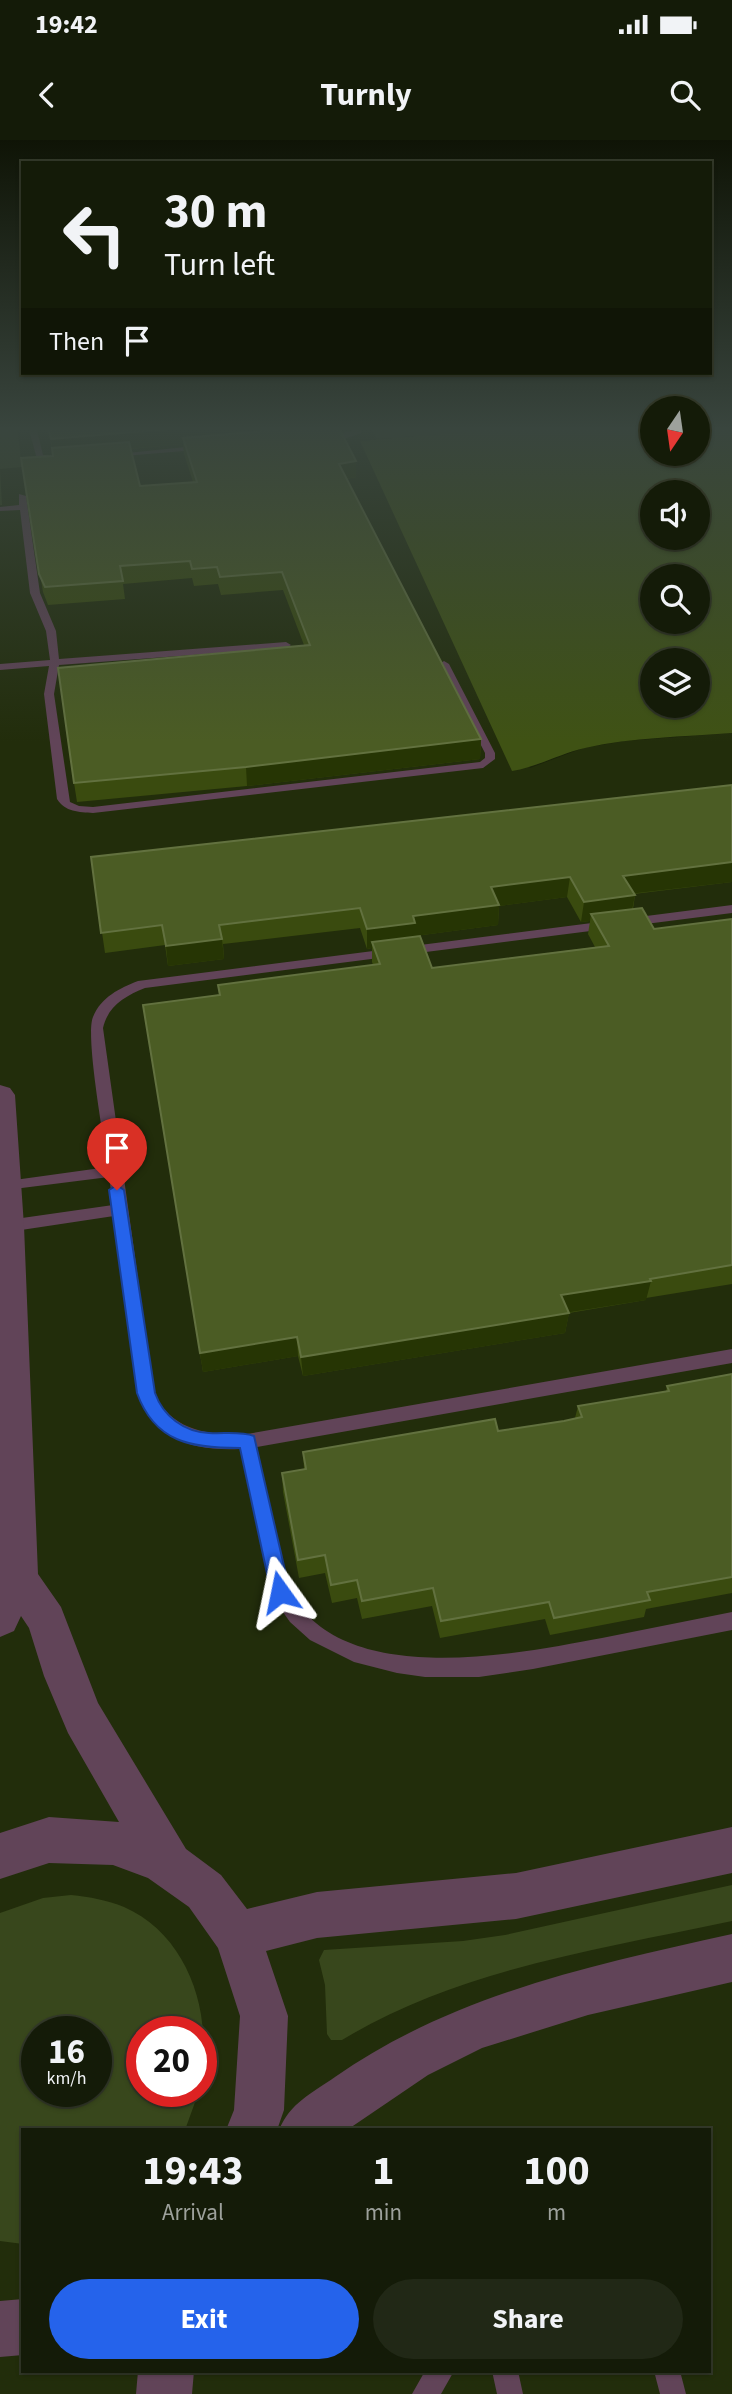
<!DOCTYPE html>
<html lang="en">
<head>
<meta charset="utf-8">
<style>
	:root { --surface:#141b08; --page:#212816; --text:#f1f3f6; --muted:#9da19c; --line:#333929; --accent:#2563eb }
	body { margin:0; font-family:"Source Sans 3",sans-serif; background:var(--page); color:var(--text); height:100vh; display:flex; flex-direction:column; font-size:26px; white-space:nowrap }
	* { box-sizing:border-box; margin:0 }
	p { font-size:23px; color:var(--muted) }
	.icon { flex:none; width:38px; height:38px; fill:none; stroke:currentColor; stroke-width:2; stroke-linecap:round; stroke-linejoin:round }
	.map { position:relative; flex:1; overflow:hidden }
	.panel { position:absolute; left:21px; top:1988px; width:690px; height:245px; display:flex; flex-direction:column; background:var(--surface); border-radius:0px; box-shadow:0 2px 5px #0004,0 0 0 2px var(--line) }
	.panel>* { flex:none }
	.top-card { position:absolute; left:21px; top:21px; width:691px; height:214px; border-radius:0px; box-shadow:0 2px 5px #0004,0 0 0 2px var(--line); background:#141b08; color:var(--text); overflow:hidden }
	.needle { width:46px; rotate:193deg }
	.buttons { position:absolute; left:640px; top:256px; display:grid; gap:14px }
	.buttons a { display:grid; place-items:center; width:70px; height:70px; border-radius:50%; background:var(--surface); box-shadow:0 2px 5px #0004,0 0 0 2px var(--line); font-size:35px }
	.speed { position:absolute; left:21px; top:1876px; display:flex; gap:14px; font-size:35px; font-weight:700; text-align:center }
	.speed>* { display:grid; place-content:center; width:91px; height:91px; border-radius:50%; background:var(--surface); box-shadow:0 2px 5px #0004,0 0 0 2px var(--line); line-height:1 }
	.speed small { font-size:18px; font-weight:400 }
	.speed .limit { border:10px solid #d22; background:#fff; color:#111 }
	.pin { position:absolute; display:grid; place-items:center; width:60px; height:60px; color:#fff; margin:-72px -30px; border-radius:50% 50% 50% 0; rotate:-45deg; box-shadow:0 0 7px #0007 }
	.pin .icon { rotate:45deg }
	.me { position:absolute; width:77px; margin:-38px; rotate:348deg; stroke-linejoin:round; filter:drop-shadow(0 0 5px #0008) }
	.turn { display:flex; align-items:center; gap:24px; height:147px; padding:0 28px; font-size:32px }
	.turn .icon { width:91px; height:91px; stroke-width:2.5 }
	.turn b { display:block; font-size:49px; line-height:60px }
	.then { display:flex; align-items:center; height:66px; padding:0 28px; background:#0003; gap:14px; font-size:26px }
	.eta { display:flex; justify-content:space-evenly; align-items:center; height:119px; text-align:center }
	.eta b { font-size:42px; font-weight:700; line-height:49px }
	.action { display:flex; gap:14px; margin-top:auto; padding:14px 28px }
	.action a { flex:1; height:80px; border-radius:42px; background:var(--accent); color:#fff; font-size:28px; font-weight:700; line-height:80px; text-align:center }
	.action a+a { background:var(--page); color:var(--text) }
	.status { display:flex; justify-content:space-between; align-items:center; height:49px; padding:0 35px; background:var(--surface); direction:ltr }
	.status svg { height:19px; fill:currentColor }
	header { display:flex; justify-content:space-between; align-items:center; height:91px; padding:0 28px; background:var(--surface); font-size:32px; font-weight:700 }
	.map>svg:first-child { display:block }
	.built { fill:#222d0b; fill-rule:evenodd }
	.green { fill:#38471c; fill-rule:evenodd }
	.forest { fill:#3f5214; fill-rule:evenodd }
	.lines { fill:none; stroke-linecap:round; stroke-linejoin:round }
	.lane { fill:#614458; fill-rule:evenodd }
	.street { fill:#614458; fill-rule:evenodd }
	.wall { fill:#3a4b0f; fill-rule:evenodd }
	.shaded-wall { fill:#263504 }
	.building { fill:#4b5c24; stroke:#62713f; stroke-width:2 }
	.route { fill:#2563eb; stroke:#184099; stroke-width:2 }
</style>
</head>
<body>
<div class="status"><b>19:42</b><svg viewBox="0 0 49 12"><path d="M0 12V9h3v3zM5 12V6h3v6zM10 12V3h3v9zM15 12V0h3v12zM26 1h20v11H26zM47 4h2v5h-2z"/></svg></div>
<header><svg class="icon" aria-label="back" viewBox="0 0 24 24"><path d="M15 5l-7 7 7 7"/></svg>Turnly<svg class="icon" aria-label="search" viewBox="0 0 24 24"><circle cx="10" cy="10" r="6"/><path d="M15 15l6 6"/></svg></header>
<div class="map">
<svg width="732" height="2254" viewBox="0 0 732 2254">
	<rect width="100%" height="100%" fill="#1b240a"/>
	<path class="built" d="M0,286H533L360,301L530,628L583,608L624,601L732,593V2254H0ZM37,1892H96V1951H37ZM142,1892H201V1951H142ZM23,1990H709V2231H23Z"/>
	<path class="green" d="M0,286H17L22,327L0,329L2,365H0Z
		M369,286H533V287L377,299Z
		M732,1745V1781C601,1809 459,1829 342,1900H331L327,1894L325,1845L319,1820L324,1810L463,1801L505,1795Z
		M71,1755C90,1757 107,1760 124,1767C186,1794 212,1869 201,1932V1892H142V1951H198V1954L185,1990H23V2104L0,2101V1773L43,1758ZM37,1892H96V1951H37Z"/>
	<path class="forest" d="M533,286H653V313H698V286H732V593C683,597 633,597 585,608C559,614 537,627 512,631L360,301ZM653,352H698V397H653ZM653,436H698V481H653ZM653,520H698V565H653Z"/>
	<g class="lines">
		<path class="lane" d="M28,286H36L43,315L65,317V321L37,319Z
			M353,286H361V293C349,298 333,303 321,298L354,290Z
			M205,305L208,309L112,317L108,315Z
			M19,354L26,356L40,453L56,491L59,519L286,502L291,505L286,508L59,525L54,554L70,662L79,666L93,667L480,622L485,618V613L439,524L444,521L449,524L495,613V619L483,628L93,673C79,672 65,672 57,659L44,554L49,526L0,530V524L50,520L46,491L30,453L20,370L0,371V367L19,365Z
			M732,765V773L145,848C125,856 108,866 103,888L154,1253C173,1292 208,1295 247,1294L732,1209V1223L257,1307C265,1341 272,1376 280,1410C283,1423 284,1440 290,1451C342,1550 516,1514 602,1498C645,1489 689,1481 732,1472V1490L533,1529L479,1537H425L397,1533L354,1522L310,1500L290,1482L273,1458L240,1309C189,1311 160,1300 138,1253L114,1076L8,1092L0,1086L8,1080L113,1065L109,1037L6,1050L1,1049L0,1042L108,1027C104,1000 85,895 93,877C101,857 120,848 138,841Z
			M425,2231H454L441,2254H412Z
			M492,2231H518L523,2254H497Z
			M654,2231H680L686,2254H660Z"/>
		<path class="street" d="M0,945L10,948L15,955L24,1086L38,1434L61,1467L98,1563L186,1709L221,1735L247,1769L317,1752L516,1733L732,1687V1733L516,1779L317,1798L266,1811L288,1876L284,1970L277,1990H226L234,1970L240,1876L218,1808L189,1767L148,1738L113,1725L49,1723L0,1739V1693L49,1677L119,1682L68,1593L44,1536L29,1488L21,1476L14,1491L0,1497Z
			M732,1794V1842L588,1875L482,1908L428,1935L347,1990H279C290,1963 312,1953 335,1937C454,1854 593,1825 732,1794Z
			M23,2159V2215L0,2217V2161Z
			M138,2231H194L192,2254H136Z"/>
	</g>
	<path class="wall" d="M48,286H343V290L340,291L356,337L347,339L481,599L480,619L247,646L77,662L74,643L304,505L283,450L221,455L218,444L194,446L192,438L123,444L125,459L48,465L43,452L21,318L53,316ZM183,304L184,314L193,342L140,346L131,309Z
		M91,717L732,742L634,754L635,755L633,769L654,789L732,779V1144L646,1158V1160L569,1173L565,1193L303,1236L298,1216L203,1232L143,865L219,855L218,845L373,825L372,822V808L367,809L360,788L223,804L224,819L168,826L165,805L105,813ZM567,757L581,782L590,781L588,794L595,807L432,828L415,796L498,785L499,766Z
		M732,1234V1453L646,1469L644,1477L550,1495L545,1479L440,1498L432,1466L362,1479L357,1458L332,1463L325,1433L299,1438L283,1352L282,1333L304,1329L303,1312L498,1291L564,1281L575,1278L578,1266L666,1251L667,1246Z"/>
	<path class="shaded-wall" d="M205,286H343V290L185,304L183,298V304L53,315L51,299Z
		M356,321V337L339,340V324Z
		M481,599L480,619L247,646L246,627Z
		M732,722V742L620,755L623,736Z
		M570,737L567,757L499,766L498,785L415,796V803L372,802V808L367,809V789L413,776L491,747Z
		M635,755L631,775L591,774L590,781L581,782L584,762Z
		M222,799L224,819L168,826L166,806Z
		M651,1141L646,1160L558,1174L561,1155Z
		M569,1173L565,1193L303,1236L301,1217Z
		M297,1197L298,1216L203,1232L200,1213Z"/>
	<path class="building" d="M48,286H205L51,299Z
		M325,286H338L356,321L339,324L481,599L246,627L74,643L58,528L310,505L282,432L220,437L217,427L192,429L190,421L120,426L123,441L45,447L39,434L21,318L53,316L52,308L129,302L140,346L197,342L183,298Z
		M732,645V722L623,736L635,755L584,762L570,737L491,747L499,765L413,776L415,783L367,789L360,768L219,785L222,799L166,806L162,785L101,793L91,717Z
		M642,768L654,789L732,779V1125L650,1139L651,1141L561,1155L569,1173L301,1217L297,1197L200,1213L143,865L220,855L218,845L380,824L372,802L420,796L432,828L609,806L591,774Z
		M732,1234V1437L647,1452L650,1460L554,1478L549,1462L441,1481L433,1448L362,1461L357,1440L331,1445L325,1415L298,1420L282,1333L306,1329L303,1312L495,1279L498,1291L564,1281L582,1277L578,1266L669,1251L667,1246Z"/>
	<linearGradient id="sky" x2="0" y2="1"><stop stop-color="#0f1406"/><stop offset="0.48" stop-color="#39453e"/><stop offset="1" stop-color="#39453e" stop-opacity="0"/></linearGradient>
	<rect width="732" height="602" fill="url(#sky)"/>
	<path class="route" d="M117,1045L124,1050L155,1253C163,1276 184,1292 209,1293C224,1294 240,1291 254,1296L290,1452L287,1458L280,1461L273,1458L271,1452L240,1308C192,1308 155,1303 137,1253L109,1050Z"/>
</svg>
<div class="buttons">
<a><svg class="needle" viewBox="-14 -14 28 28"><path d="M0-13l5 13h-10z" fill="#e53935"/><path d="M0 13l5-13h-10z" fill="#9da19c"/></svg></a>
<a><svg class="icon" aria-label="sound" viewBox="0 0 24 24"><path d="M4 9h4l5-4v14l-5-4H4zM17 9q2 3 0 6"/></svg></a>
<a><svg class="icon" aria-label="search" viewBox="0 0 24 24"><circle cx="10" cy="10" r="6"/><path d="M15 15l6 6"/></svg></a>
<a><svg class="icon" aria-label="layers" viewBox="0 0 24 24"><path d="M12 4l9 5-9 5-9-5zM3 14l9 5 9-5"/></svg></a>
</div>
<div class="speed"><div>16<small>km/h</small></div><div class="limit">20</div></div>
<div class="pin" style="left:117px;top:1050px;background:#d93025"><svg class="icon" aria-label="arrive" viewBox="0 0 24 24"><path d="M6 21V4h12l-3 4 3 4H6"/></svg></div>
<svg class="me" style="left:280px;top:1452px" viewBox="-20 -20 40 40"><path d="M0-17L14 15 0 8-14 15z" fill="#2563eb" stroke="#fff" stroke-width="4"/></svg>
<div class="top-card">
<div class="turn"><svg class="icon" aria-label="left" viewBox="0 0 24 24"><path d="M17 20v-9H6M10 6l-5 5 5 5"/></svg><div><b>30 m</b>Turn left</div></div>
<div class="then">Then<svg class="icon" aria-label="arrive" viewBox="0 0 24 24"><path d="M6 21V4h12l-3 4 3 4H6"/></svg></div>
</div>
<section class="panel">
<div class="eta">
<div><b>19:43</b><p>Arrival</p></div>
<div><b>1</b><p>min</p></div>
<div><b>100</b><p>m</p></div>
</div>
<div class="action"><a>Exit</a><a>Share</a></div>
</section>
</div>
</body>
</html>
